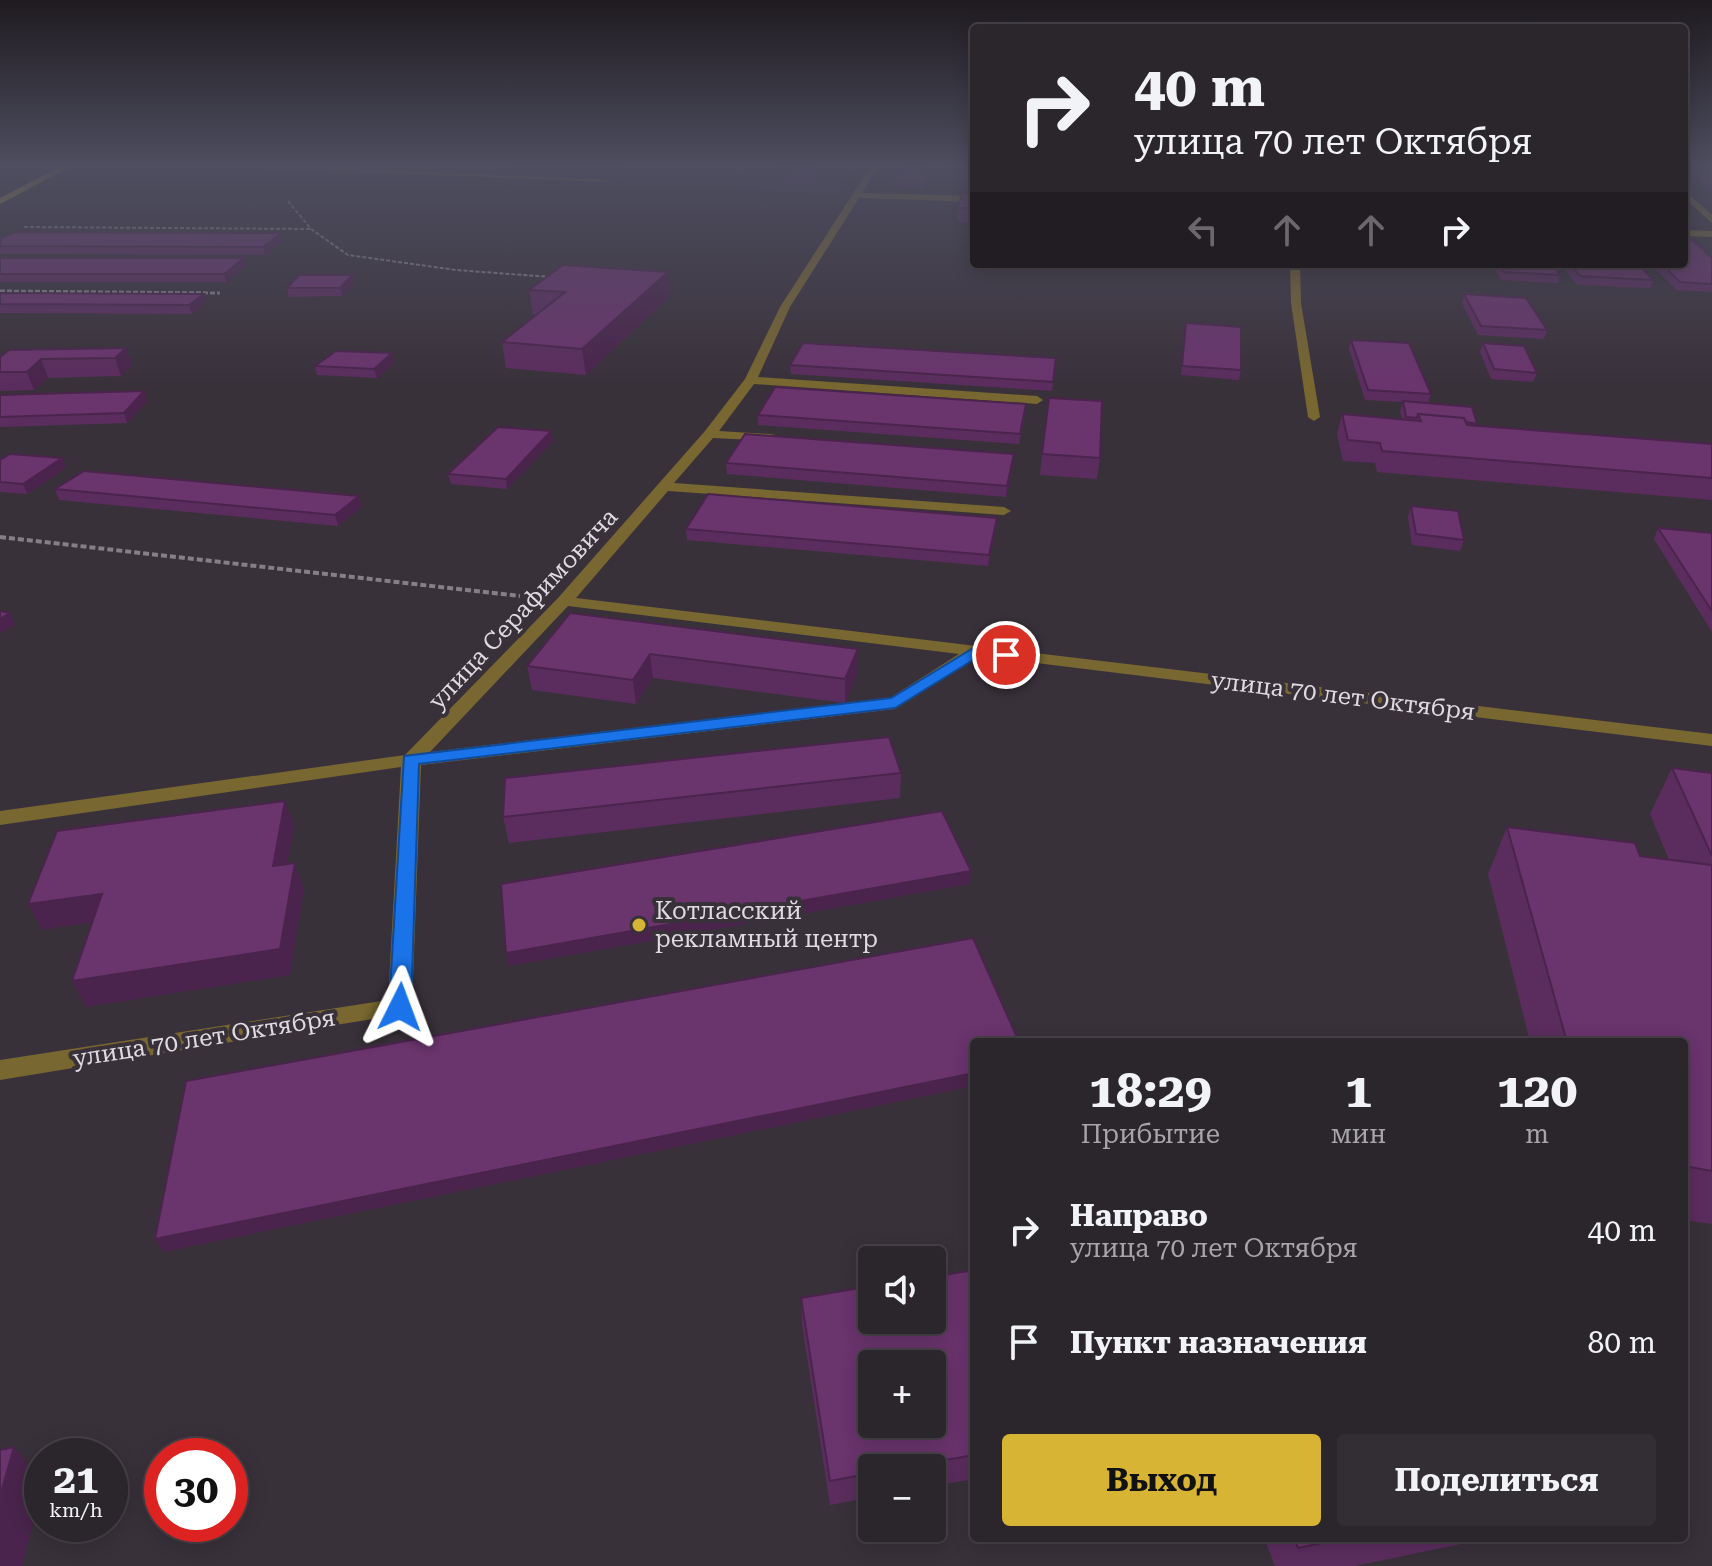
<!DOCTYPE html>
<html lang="ru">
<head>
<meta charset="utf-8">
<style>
	:root { --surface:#2b252c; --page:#332d34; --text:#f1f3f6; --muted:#a6a5a9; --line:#474248; --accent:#d8b434 }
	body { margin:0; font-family:"Roboto Serif",serif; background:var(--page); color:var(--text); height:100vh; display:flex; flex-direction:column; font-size:30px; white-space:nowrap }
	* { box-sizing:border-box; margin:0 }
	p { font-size:26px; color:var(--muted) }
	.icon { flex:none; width:44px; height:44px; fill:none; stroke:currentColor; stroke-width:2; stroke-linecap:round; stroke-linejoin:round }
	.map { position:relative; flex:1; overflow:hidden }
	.drawer { position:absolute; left:970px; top:1038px; width:718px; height:504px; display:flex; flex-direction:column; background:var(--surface); border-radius:8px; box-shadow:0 4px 20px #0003,0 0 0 2px var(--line) }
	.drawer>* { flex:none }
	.hud { position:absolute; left:970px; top:24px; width:718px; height:244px; border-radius:8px; box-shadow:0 4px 20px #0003,0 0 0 2px var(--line); background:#2b252c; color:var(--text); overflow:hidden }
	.controls { position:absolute; left:858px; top:1246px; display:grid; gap:16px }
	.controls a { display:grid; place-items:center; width:88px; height:88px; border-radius:8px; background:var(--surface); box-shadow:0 4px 20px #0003,0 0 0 2px var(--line); font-size:40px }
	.speed { position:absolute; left:24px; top:1438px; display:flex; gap:16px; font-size:40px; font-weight:700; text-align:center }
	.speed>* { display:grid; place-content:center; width:104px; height:104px; border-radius:50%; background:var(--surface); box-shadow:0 4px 20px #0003,0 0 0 2px var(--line); line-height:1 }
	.speed small { font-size:20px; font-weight:400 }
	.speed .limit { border:12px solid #d22; background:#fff; color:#111 }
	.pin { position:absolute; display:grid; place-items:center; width:68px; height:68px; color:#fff; margin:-34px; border:4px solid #fff; border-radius:50%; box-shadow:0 2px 8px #0007 }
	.me { position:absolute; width:88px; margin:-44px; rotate:3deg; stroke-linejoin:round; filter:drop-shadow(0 0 6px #0008) }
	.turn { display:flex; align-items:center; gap:28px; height:168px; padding:0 32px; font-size:36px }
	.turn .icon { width:104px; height:104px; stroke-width:2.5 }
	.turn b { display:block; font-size:56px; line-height:68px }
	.lanes { display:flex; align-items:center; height:76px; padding:0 32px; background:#0003; justify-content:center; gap:40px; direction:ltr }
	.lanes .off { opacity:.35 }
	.eta { display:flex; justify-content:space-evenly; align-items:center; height:136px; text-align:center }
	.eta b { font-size:48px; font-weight:700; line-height:56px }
	.button { display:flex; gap:16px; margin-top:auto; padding:16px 32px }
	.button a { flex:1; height:92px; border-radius:8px; background:var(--accent); color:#111; font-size:32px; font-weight:700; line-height:92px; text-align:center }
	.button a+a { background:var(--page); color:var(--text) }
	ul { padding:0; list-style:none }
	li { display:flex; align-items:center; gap:24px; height:112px; padding:0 32px }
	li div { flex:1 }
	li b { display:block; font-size:30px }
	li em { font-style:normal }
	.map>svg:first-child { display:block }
	.built { fill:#453846 }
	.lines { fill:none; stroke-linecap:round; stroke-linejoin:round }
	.path-far2 { stroke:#867f86; stroke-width:2; stroke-dasharray:4 2; stroke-linecap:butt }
	.path-far1 { stroke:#867f86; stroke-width:3; stroke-dasharray:5 2; stroke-linecap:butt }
	.path { stroke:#867f86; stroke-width:4; stroke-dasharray:6 3; stroke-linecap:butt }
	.minor { fill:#786730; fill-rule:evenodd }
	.major { fill:#b4983b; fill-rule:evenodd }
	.wall { fill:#5b2d5e }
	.shaded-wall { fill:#4a244c }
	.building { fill:#6a346d; stroke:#4a244c; stroke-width:2; fill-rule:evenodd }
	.route { fill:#1a73e8; stroke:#114b97; stroke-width:2 }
	.poi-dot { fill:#d8b434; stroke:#39313a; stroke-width:3 }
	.labels { text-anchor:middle; stroke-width:8; stroke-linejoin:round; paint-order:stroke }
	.street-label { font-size:24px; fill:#dfdadf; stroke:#39313a }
	.poi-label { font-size:24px; fill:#dfdadf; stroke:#39313a; text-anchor:start }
</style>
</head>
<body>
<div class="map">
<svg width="1712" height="1566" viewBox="0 0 1712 1566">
	<rect width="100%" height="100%" fill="#39313a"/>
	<path class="built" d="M644,164H854L837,194L622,183Z"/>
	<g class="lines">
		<path class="path-far2" d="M737,172L745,164
			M288,201L311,229L348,255L456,270L551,277
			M24,227L310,229"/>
		<path class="path-far1" d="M0,291L220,293"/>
		<path class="path" d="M0,537L520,596"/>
		<path class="minor" d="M162,164H249L612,180L608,182Z
			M872,164H880L862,193L974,196V202L859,198L790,307L758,377L1037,396L1043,400L1037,404L754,384L719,431L770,434L775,435V441L713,438L674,483L1004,507L1011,511L1004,515L668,491L576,598L1712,734V746L979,656L895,709L421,765L412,1007L409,1013L0,1080V1060L388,1000L401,767L0,825V811L405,755L558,598L705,431L745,379L780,307ZM568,606L959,654L890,698L430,752Z
			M1684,190L1712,215V223L1684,198Z
			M1684,230L1712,231V237L1684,236Z
			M1290,264H1300L1301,303L1320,417L1314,421L1308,417L1291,303Z"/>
		<path class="major" d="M65,164H76L0,204V198Z"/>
	</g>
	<path class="wall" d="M446,164H627L618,171L446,166Z
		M771,164H818L811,171L820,172L821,179L815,185L784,183V176L789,171L772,170Z
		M900,164H933L932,169L900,168Z
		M1684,164H1712V193L1684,168Z
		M974,172V189L959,188L960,181Z
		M893,180H928L923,188L893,187Z
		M974,193V223L957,222V208Z
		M281,233L283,241L265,255L0,254V239Z
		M0,258H244L246,266L226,282H0Z
		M1712,258V292L1677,290L1650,264H1684Z
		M1491,264H1552L1560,275L1558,283L1501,280Z
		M1560,264H1638L1653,280L1650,288L1577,285Z
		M352,275L354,283L342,296L289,297L287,288Z
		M529,290L670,296L586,375L506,368L502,342L537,315L533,314Z
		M0,293L206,302L192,314L0,313Z
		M1464,294L1547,330L1544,339L1478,335L1462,303Z
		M1185,332L1241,370L1239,380L1181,375Z
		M1351,340L1431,394L1428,403L1477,424V426L1712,444V500L1377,472L1375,463L1343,461L1337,434L1342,414L1402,419L1400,411L1403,402L1365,400L1349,349Z
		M1483,343L1537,373L1533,382L1491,379L1480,352Z
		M126,348L132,366L121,376L48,378L34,390L0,391V357Z
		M1056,358L1052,391L791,374L790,365Z
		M394,363L377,378L317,375L315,366Z
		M144,391L147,401L127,423L0,427V395Z
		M1025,414L1019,444L758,425V415Z
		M553,441L507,489L451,484L448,474Z
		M1014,454L1013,465L1006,497L727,474L726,463Z
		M1042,454L1100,458L1097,479L1040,475Z
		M62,458L66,468L27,494L0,492V460Z
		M55,489L359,496L361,507L338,526L59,500Z
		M1411,506L1464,540L1460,551L1412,545L1408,517Z
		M997,518L996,529L988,566L687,540L686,529Z
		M1658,528L1712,533V632L1654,539Z
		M570,613L858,649V672L845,703L653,678L636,704L532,690L527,666Z
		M1672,768L1712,773V1224L1684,1220V1042H1530L1488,874L1507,827L1640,856L1669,860L1650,814Z
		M901,773L900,798L509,843L503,817Z
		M974,1270V1479L932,1486V1468H872V1497L830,1505L802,1324L801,1298Z
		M1264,1538H1481L1480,1540L1355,1566H1275Z"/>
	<path class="shaded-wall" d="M617,164H627L618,171Z
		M810,164H818L810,173Z
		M820,172L821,179L815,185V178Z
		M928,173V180L923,188L924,181Z
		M281,233L283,241L265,255L263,247Z
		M244,258L246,266L226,282L224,274Z
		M668,272L670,296L586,375L582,349Z
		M352,275L354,283L342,296L340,288Z
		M204,294L206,302L192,314L189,305Z
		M126,348L132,366L121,376L115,358Z
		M392,353L394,363L377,378L374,369Z
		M41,359L48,378L34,390L27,372Z
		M144,391L147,401L127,423L124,413Z
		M551,431L553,441L507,489L506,479Z
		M1014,454L1013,465L1006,497L1007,486Z
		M62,458L66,468L27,494L23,484Z
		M359,496L361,507L338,526L335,515Z
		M997,518L996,529L988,566L989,555Z
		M10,613L15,625L0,633V619Z
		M858,649V672L845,703V679Z
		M650,654L653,678L636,704L633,680Z
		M285,801L294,826L282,892L273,866Z
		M295,863L304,889L290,975L86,1007L72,981Z
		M971,871L970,884L509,966L506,953Z
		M102,894L114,919L42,930L28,904Z
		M974,1073V1086L163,1252L155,1239Z
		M14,1447L42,1481V1490L22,1566H0V1496Z"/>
	<path class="building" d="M790,170L820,172L815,178L784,176Z
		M898,171L928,173L924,181L893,180Z
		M964,172H974V182L960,181Z
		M963,193H974V208H957Z
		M14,232L281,233L263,247L0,246V239Z
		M1684,233L1712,258V284L1680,282L1662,264H1684Z
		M0,258H244L224,274H0Z
		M1499,264H1552L1560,275L1504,272Z
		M1570,264H1638L1653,280L1580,276Z
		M563,265L668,272L582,349L502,342L565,292L529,290Z
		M299,275H352L340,288H287Z
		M0,293L204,294L189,305L0,304Z
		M1464,294L1526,298L1547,330L1481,326Z
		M1186,323L1241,327V370L1182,366Z
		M1351,340L1409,343L1431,394L1368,390Z
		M803,343L1056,358L1053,382L790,365Z
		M1483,343L1524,346L1537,373L1494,369Z
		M126,348L115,358L41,359L27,372H0V357L9,350Z
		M336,351L392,353L374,369L315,366Z
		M775,387L1026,404L1020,434L758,415Z
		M144,391L124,413L0,417V395Z
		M1049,398L1102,401L1100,458L1042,454Z
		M1403,401L1472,407L1477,424L1466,422L1464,418L1418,414L1417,418L1406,417Z
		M1342,414L1421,421L1418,414L1464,418L1467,425L1712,444V478L1382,451L1380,443L1348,440Z
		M498,427L551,431L506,479L448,474Z
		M745,434L1014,454L1007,486L726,463Z
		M10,454L62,458L23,484L0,482V460Z
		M84,471L359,496L335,515L55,489Z
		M708,494L997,518L989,555L686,529Z
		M1411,506L1458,511L1464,540L1416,534Z
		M1658,528L1712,533V611Z
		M0,611L10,613L0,619Z
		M570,613L858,649L845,679L650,654L633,680L527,666Z
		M889,737L901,773L503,817L505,778Z
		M1672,768L1712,773V856Z
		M285,801L273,866L295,863L280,949L72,981L102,894L28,904L57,831Z
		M942,811L971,871L506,953L501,884Z
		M1507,827L1635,843L1640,856L1712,865V1171L1684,1166V1042H1567Z
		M973,938L1019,1042H974V1073L155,1239L186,1081Z
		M974,1270V1455L900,1468H872V1473L830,1481L801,1298L872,1286V1320H932V1277ZM872,1364H932V1424H872Z
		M14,1447L0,1496V1450Z
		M1294,1538H1345L1298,1548Z"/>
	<linearGradient id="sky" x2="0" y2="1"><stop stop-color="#1f1b20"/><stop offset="0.43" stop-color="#4e4e60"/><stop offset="1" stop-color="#4e4e60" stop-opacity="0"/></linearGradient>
	<rect width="1712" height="384" fill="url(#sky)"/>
	<path class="route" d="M975,647L1006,650L1014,655L1006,660L978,657L895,708L419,764L411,1007L408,1013L400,1016L392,1013L389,1007L404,756L891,698Z"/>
	<circle class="poi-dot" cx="639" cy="925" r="8"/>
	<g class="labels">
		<g class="street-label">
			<text transform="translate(523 609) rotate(-47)" y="8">улица Серафимовича</text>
			<text transform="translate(1343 696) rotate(7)" y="8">улица 70 лет Октября</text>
			<text transform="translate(204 1038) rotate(-9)" y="8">улица 70 лет Октября</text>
		</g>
		<g class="poi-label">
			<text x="655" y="919">Котласский<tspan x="655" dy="28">рекламный центр</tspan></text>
		</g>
	</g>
</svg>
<div class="controls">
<a><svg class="icon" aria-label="sound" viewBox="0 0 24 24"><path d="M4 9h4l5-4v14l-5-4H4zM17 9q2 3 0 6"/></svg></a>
<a>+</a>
<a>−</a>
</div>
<div class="speed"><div>21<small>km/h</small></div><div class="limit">30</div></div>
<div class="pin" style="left:1006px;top:655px;background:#d93025"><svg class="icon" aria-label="arrive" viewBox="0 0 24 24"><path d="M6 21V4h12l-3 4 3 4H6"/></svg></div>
<svg class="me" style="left:400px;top:1007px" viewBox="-20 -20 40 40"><path d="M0-17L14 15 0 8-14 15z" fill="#1a73e8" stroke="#fff" stroke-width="4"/></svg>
<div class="hud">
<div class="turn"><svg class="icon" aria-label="right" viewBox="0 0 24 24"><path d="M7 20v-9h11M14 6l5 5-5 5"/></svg><div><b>40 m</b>улица 70 лет Октября</div></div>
<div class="lanes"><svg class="icon off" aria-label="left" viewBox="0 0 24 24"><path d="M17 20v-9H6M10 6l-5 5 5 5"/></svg><svg class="icon off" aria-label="ahead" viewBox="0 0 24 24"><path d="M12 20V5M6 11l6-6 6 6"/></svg><svg class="icon off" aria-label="ahead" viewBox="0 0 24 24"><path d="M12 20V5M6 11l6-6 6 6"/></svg><svg class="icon" aria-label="right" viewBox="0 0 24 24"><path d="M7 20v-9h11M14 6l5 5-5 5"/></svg></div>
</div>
<section class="drawer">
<div class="eta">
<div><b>18:29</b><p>Прибытие</p></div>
<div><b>1</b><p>мин</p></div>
<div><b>120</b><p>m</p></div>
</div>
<ul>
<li><svg class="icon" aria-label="right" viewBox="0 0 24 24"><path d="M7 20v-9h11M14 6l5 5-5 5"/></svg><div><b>Направо</b><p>улица 70 лет Октября</p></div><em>40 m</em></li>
<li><svg class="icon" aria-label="arrive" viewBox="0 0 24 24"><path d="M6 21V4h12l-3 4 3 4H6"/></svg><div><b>Пункт назначения</b></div><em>80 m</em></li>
</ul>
<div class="button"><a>Выход</a><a>Поделиться</a></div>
</section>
</div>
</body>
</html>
